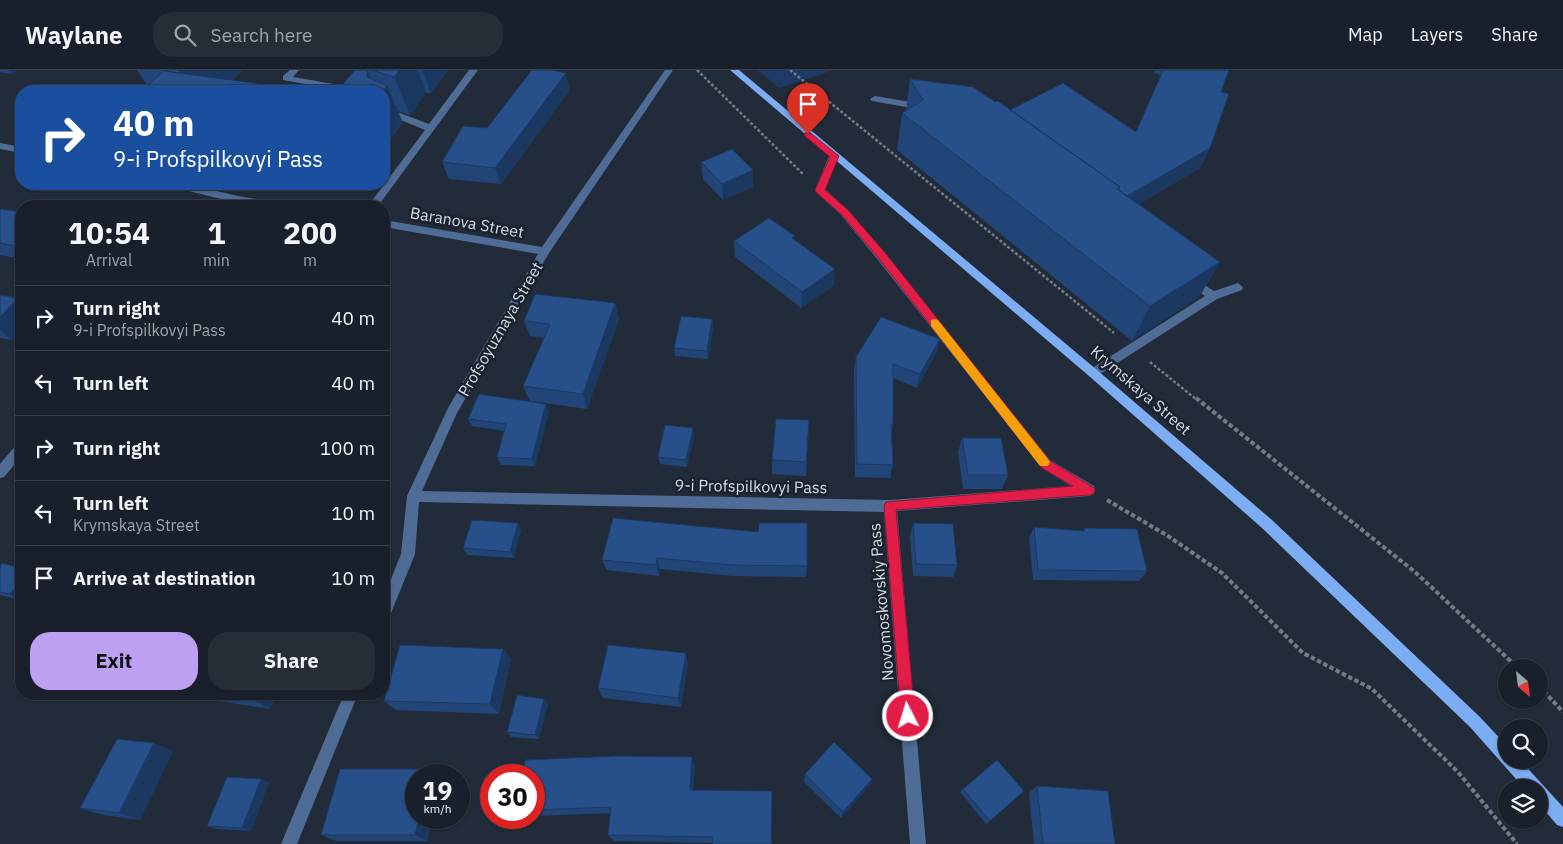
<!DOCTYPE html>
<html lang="en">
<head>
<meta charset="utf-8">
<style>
	:root { --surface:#1a202b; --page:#272d37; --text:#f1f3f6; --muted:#9fa3a9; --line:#383e47; --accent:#bca0f2 }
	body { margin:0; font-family:"IBM Plex Sans",sans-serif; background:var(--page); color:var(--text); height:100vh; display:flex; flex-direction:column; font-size:19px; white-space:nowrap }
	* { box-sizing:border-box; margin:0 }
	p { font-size:16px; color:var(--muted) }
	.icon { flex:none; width:28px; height:28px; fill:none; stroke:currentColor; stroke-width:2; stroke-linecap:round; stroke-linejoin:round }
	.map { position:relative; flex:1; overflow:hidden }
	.side { position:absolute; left:15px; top:130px; width:375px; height:500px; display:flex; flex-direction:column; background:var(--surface); border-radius:20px; box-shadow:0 1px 4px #0004,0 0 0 1px var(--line) }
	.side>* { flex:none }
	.hud { position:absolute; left:15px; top:15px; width:375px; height:105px; border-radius:20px; box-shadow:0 1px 4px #0004,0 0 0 1px var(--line); background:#1a4fa0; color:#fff; overflow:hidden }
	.needle { width:32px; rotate:152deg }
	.tools { position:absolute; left:1498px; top:589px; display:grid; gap:10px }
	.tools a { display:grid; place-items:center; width:50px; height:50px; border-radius:50%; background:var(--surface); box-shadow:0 1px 4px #0004,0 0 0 1px var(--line); font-size:25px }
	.speed { position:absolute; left:405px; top:694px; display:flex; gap:10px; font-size:25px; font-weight:700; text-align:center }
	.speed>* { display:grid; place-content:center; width:65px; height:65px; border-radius:50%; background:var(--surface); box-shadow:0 1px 4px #0004,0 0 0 1px var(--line); line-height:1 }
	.speed small { font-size:12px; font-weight:400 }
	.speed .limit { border:8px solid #d22; background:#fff; color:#111 }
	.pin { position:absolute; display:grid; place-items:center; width:42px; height:42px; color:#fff; margin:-51px -21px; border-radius:50% 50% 50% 0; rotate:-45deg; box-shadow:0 0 5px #0007 }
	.pin .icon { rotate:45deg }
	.me { position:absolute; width:55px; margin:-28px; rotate:355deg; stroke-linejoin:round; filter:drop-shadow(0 0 4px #0008) }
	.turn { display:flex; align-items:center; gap:18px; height:105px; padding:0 15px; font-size:22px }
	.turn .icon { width:65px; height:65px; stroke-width:2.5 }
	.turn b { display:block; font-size:35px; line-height:42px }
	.eta { display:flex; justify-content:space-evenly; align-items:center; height:85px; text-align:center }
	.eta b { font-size:30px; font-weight:800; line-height:35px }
	.cta { display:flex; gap:10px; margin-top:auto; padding:10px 15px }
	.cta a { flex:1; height:58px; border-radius:20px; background:var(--accent); color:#111; font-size:20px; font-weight:800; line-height:58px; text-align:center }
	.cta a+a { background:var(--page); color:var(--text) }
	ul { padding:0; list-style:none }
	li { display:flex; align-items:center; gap:15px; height:65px; padding:0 15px; border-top:1px solid var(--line) }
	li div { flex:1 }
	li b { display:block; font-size:19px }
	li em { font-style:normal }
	header { display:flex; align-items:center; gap:30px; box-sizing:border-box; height:70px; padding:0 25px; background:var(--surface); border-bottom:1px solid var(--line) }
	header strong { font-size:24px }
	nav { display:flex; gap:28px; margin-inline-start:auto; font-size:18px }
	.search { width:350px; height:45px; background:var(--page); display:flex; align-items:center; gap:12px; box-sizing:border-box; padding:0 18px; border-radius:20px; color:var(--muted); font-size:19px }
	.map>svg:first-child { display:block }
	.green { fill:#1f3b65 }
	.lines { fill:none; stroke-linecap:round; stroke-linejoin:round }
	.path-far1 { stroke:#737b87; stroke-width:2.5; stroke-dasharray:3 2; stroke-linecap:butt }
	.path { stroke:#737b87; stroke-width:4; stroke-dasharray:4.5 2.5; stroke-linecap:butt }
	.minor { fill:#4f6c96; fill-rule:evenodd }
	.major { fill:#7cacf2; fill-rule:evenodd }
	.wall { fill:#224578 }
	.shaded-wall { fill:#1b3861 }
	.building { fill:#27508b; stroke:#1b3861 }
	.route { fill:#e11d48; stroke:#92132f }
	.slow { fill:#f59e0b }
	.labels { text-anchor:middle; stroke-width:5; stroke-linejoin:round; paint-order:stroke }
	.street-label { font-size:16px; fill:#d6dce5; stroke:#19222e }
</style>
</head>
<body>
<header>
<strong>Waylane</strong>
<div class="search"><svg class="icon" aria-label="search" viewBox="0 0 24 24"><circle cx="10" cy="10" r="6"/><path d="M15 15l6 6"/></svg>Search here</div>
<nav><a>Map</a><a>Layers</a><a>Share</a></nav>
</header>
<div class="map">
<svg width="1563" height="774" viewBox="0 0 1563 774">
	<rect width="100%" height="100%" fill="#222b39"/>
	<path class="green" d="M758,0H834L779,18Z"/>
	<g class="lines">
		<path class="path-far1" d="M697,0L804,105
			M790,0L1114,263
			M1150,292L1197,330"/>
		<path class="path" d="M1196,328L1415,502L1518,598
			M1107,430L1168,466L1222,503L1303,583L1372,619L1458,702L1517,774
			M1539,616L1563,642"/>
		<path class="minor" d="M290,0H299L293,7L351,17L356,20L343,21L283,10V6Z
			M469,0H478L378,136H368L425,60L384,43V37L429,54Z
			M665,0H673L549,183L457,343L422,421L890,430L1071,416L1042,398L878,190L841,145L816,122L815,120L829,86L834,83L837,84L839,86L825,119L849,141L886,184L1050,390L1094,416L1095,420L1094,424L1089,426L897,441L926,774H910L884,442L419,432L415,484L389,548L384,549V527L401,484L407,426L448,338L538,184L384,157V150L542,177Z
			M875,26L923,34L928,37L923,40L872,31L870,29Z
			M0,73L21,77V83L0,79Z
			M168,114H186L238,126L281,133L286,136C248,138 210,126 173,117Z
			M1190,206L1214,221L1238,213L1243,217L1242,220L1217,229L1097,306H1089L1087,303L1089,300L1205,226L1186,213L1185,210L1186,207Z
			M21,373V387L4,407L0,408V394L17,374Z
			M344,624H358L297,774H281Z"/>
		<path class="major" d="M730,0H739L1097,300L1272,450L1480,647L1506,675V690H1520L1563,737V757L1557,755L1539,734V718H1524L1470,657L1262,458L1089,306Z"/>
	</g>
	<path class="wall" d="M0,0H18L12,4L0,2Z
		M137,0H242L232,10L147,15Z
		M355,0H448L431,23H426L410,45L398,41L403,53Z
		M1155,0H1229L1221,22L1210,78L1200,98L1139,134L1220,192L1199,227L1132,271L897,80L902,43L906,41L910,9L995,32L1010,40L1136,62L1161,5L1154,3Z
		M570,20L501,114L449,109L442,92L487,58Z
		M701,92L753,100V117L723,130L703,109Z
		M0,139L21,142V189L0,185Z
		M795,170L834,215L801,238L735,187L734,171Z
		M0,225L21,231V259L12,270L0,268Z
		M615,233L619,249L587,339L530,331L523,316L544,268L530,266L524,251Z
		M712,249L713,257L708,289L675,286L674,278Z
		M940,269L936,283L917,318L893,308V354L892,363L893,395L890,408L855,407L854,301L856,287Z
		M546,334L549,342L535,396L501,395L497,387L504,361L472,356L468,349Z
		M809,350L806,406L772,404V390Z
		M694,365L687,397L660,394L658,387Z
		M962,368L1008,405L1002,419H963L958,382Z
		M613,448L807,496L806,507L733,506L660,499L659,506L607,500L602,490Z
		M913,453L957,495L953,507L913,506L910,466Z
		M1034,457L1083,461L1084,458L1147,501L1139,511L1033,510L1029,468Z
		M521,460L514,488L467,485L463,478Z
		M0,496L21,498V530L0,525Z
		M503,579L511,589L499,644L396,640L384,631Z
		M688,594L681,637L603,628L598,618Z
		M206,624H277L270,639L218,631Z
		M544,629L548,634L539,669L511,667L507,662Z
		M173,681L140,750L103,745L80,738Z
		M695,695L693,720L772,721V774H712V773L614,771L608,765L611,743L534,746V705Z
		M340,699H430L439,705H416V748H432L427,771H336L321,765Z
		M805,704L872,709L869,716L841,748L804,712Z
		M261,709L269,713L251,761L216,759L207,756Z
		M1037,716L1115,774H1034L1029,723Z
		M963,719L1024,721L986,754L960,722Z"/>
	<path class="shaded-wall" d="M8,0H18L12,4Z
		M181,0H242L221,21L178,3Z
		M367,0L377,21L367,7Z
		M400,0H418L426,23L410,45L394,7Z
		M422,0H448L431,23Z
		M566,3L570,20L501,114L495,98Z
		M387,16L403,53L384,79V21H383Z
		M1210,78L1200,98L1116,147L1125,128Z
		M753,100V117L723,130L722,114Z
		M1220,192L1199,227L1132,271L1150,236Z
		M835,199L834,215L801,238L802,222Z
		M18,228L21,231V259L12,270L0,260V247Z
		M615,233L619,249L587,339L583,324Z
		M712,249L713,257L708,289L707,281Z
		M940,269L936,283L917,318L920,304Z
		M546,334L549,342L535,396L532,389Z
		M693,358L694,365L687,397L686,390Z
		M518,453L521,460L514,488L510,482Z
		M657,488L660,499L659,506L656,495Z
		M21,511V530L10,524Z
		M503,579L511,589L499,644L490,634Z
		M686,583L688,594L681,637L678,628Z
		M257,624H277L270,639L254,630Z
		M544,629L548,634L539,669L535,665Z
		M154,673L173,681L140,750L119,743Z
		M692,687L695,695L693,727L690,720Z
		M430,699L439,705H428Z
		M261,709L269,713L251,761L242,758Z
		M872,709L869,716L841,748L843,742Z
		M419,748H432L427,771L415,765Z"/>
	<path class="building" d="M163,0H181L178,3Z
		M355,0H367V7L387,16L383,21H337Z
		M372,0H400L394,7Z
		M532,0H552L566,3L495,98L442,92L463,56L487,58Z
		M1163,0H1229L1221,22L1229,24L1210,78L1127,126L1119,120L1120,117L1010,40L1063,13L1136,62Z
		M164,1L314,21H141Z
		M910,9L973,17L995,32L998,31L1120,117L1117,119L1220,192L1150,236L902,43L923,30Z
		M732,79L753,100L722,114L701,92Z
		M0,139L21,142V177L0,173Z
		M769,148L795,166L792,168L835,199L802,222L734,171Z
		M535,224L615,233L583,324L523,316L550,254L524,251Z
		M0,225L18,228L0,247Z
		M681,246L712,249L707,281L674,278Z
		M881,247L940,269L920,304L893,294V354H891L893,395L857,394L856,287Z
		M479,324L546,334L532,389L497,387L506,354L468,349Z
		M776,349L809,350L806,392L772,390Z
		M665,355L693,358L686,390L658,387Z
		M962,368H1001L1008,405H968Z
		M613,448L758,462L759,453H807V496L732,495L657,488L656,495L602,490Z
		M472,450L518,453L510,482L463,478Z
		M913,453L953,454L957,495L916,494Z
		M1034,457L1085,461L1084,458L1137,459L1147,501L1038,500Z
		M2,493L21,498V511L10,524L0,522V496Z
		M400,575L503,579L490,634L384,631Z
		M608,575L686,583L678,628L598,618Z
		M217,624H257L254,630Z
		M517,625L544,629L535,665L507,662Z
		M117,669L154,673L119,743L80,738Z
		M834,672L872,709L843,742L805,704Z
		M617,686L692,687L690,720L772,721L771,774H712L713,767L608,765L611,737L534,740V705H524L525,690Z
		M997,690L1024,721L990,751L963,719Z
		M340,699H430L428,705H416V748H419L415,765H321Z
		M227,707L261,709L242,758L207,756Z
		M1037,716L1108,721L1115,774H1043Z"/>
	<path class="route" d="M808,61L839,86L825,120L848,140L886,184L1050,391L1093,417L1095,420L1093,424L1089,425L896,440L915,646L913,651L908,653L903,651L901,646L884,436L886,432L1073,416L1042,398L879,189L842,145L817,123L815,120L830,87L805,66L804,64Z"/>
	<path class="slow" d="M934,249L938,250L1048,389L1050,392L1048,396H1040L931,256V250Z"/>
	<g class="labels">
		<g class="street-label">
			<text transform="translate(467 152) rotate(10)" y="6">Baranova Street</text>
			<text transform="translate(500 259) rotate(-60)" y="6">Profsoyuznaya Street</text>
			<text transform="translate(1141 320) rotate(41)" y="6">Krymskaya Street</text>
			<text transform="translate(751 416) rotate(1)" y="6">9-i Profspilkovyi Pass</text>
			<text transform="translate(881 532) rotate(-95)" y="6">Novomoskovskiy Pass</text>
		</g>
	</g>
</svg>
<div class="tools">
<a><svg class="needle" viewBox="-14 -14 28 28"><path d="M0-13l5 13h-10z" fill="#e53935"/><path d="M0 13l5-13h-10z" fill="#9fa3a9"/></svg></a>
<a><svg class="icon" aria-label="search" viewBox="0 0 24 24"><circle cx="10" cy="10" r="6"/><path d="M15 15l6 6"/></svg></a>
<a><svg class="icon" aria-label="layers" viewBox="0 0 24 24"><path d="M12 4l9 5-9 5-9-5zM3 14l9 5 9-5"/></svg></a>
</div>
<div class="speed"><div>19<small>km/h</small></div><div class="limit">30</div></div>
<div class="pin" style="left:808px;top:64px;background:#d93025"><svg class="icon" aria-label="arrive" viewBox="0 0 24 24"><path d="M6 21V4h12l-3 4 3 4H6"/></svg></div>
<svg class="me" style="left:908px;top:646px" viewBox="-20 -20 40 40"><circle r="17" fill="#e11d48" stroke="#fff" stroke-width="3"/><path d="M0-11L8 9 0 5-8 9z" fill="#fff"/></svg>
<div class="hud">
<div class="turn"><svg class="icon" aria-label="right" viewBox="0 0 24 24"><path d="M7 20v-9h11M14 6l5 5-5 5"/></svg><div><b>40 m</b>9-i Profspilkovyi Pass</div></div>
</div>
<section class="side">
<div class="eta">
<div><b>10:54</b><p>Arrival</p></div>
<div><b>1</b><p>min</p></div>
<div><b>200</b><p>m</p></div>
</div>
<ul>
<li><svg class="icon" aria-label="right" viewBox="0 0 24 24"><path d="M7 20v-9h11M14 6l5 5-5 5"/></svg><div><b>Turn right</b><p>9-i Profspilkovyi Pass</p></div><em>40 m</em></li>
<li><svg class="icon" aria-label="left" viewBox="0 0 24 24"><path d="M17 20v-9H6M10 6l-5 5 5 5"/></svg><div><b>Turn left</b></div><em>40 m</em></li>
<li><svg class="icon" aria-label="right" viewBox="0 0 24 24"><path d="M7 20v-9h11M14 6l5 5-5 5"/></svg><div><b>Turn right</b></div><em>100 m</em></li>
<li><svg class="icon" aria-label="left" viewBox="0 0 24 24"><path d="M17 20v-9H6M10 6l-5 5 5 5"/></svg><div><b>Turn left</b><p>Krymskaya Street</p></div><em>10 m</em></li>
<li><svg class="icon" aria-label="arrive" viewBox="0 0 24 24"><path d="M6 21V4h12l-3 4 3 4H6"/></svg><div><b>Arrive at destination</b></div><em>10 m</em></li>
</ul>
<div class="cta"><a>Exit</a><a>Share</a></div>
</section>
</div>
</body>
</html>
